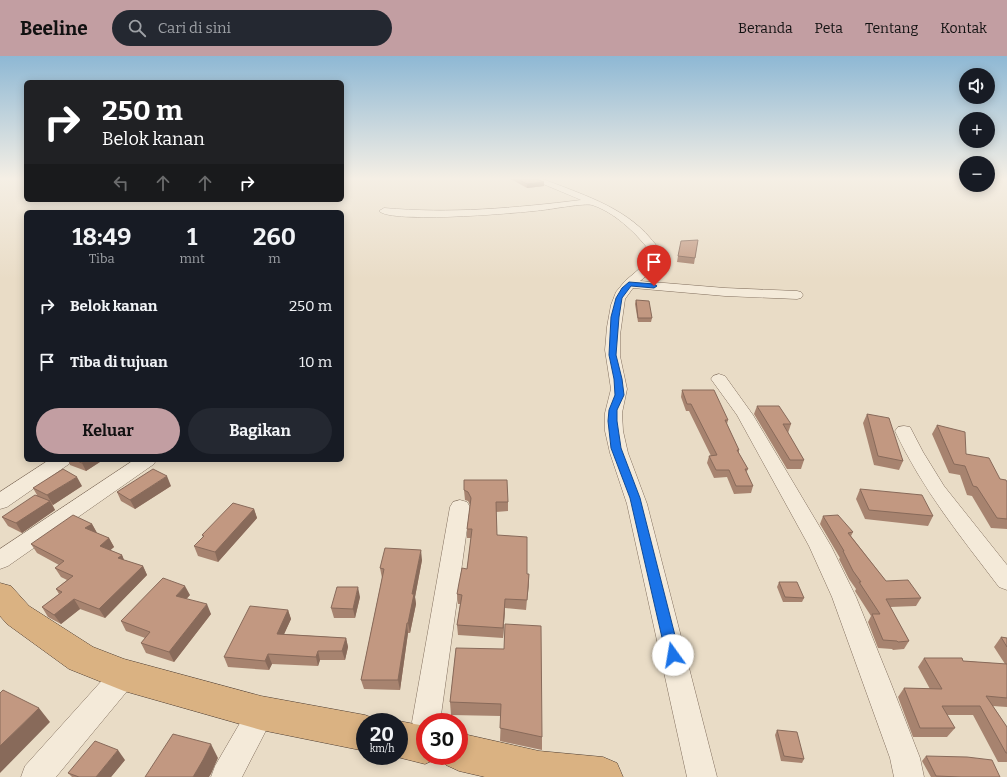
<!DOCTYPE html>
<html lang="id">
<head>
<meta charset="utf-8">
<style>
	:root { --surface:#171b24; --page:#242831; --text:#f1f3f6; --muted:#9ea1a6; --accent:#c29ea2 }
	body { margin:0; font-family:Bitter,serif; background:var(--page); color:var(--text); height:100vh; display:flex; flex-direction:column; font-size:15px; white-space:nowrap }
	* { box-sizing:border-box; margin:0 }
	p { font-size:13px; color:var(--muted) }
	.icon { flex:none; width:22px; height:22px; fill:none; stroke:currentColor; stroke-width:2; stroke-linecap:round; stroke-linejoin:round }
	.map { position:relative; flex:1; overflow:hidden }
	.sheet { position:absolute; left:24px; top:154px; width:320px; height:252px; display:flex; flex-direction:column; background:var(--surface); border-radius:6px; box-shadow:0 2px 10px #0003 }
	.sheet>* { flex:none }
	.banner { position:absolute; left:24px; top:24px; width:320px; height:122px; border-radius:6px; box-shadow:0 2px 10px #0003; background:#202124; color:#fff; overflow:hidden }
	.controls { position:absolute; left:959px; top:12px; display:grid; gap:8px }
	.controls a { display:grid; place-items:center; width:36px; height:36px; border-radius:50%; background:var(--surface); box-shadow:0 2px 10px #0003; font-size:20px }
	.speed { position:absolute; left:356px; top:657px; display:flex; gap:8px; font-size:20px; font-weight:700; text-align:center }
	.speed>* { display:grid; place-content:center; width:52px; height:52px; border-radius:50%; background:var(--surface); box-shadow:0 2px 10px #0003; line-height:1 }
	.speed small { font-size:10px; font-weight:400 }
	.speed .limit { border:6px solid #d22; background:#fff; color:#111 }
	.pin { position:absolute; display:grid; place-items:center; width:34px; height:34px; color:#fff; margin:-41px -17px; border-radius:50% 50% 50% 0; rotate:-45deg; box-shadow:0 0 4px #0007 }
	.pin .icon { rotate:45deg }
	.me { position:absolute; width:44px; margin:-22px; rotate:347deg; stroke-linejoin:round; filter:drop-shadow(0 0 3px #0008) }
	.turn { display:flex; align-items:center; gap:14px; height:84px; padding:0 12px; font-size:18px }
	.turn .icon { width:52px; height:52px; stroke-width:2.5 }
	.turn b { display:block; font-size:28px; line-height:34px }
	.lanes { display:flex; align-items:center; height:38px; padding:0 12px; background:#0003; justify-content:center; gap:20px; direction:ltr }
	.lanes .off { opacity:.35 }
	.eta { display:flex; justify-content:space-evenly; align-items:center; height:68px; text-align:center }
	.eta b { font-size:24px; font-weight:700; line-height:28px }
	.button { display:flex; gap:8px; margin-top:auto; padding:8px 12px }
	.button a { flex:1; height:46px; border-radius:24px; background:var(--accent); color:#111; font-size:16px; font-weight:700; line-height:46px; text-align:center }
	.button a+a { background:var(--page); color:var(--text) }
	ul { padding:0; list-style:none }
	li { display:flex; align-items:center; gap:12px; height:56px; padding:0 12px }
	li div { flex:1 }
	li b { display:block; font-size:15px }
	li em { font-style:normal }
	header { display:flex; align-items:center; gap:24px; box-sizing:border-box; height:56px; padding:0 20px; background:var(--accent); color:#111 }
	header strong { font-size:19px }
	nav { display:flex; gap:22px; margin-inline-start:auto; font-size:14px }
	.search { width:280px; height:36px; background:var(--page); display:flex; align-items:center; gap:10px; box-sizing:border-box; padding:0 14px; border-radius:22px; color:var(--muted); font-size:15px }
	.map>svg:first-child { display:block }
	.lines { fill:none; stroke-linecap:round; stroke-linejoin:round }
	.minor-casing { stroke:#826f5e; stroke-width:1 }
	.trunk-casing { stroke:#503e32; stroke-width:1 }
	.minor { fill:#f4ead9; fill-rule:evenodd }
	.trunk { fill:#dab282; fill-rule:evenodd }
	.wall { fill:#a7836f }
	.shaded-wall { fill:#886a5a }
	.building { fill:#c29881; stroke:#886a5a }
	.route { fill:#1a73e8; stroke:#114b97 }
</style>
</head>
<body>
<header>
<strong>Beeline</strong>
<div class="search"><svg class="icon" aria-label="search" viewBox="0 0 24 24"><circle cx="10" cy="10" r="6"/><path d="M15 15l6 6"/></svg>Cari di sini</div>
<nav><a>Beranda</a><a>Peta</a><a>Tentang</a><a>Kontak</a></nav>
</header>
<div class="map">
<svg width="1007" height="721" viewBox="0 0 1007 721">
	<rect width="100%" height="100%" fill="#e9dcc6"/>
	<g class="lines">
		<defs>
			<path id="minor" d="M529,122H540C578,137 624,150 651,183C654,187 659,191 659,196C661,209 649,218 640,225L725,232L797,235L801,236L803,239L801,242L797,243L725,240L633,232L625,243L620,279V300L627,333L622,357L623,375L628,397L647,448L717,721H687L627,448L610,397L605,375V357L611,333L605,294L607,271L611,249L616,236L625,225L645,208L648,202L649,194C635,176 614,156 592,149C584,147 553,153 543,154C520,157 391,168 379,155L384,152C450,158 515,152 581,144Z
				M719,318L725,320L753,359L831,490L856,541L890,625L920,702L924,721H894L890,702L832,541L809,490L737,359L711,323L713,320Z
				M904,370L910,371L923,396L944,430L1007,509V534L999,531C961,481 922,433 895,375L898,371Z
				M49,404H71L69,408L7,451L0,453V436Z
				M134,404H156L154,408L8,510L0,513V493Z
				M460,444L467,446L470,451L440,666H425V679L416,676L412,666L450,451L453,446Z
				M124,607L133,610L137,619L133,628L56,721H21L25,710L115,610Z
				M261,644L271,648L275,657L242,721H211L215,710L251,648Z"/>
			<path id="trunk" d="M0,527L11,530L29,550L93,591L124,603L261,640L365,659L378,664L379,666H365V695L261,674L124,635L69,613L7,568L0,560Z
				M399,665L425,670V700H439L438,702L425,708L393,700H399V666H398Z
				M459,677L539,695L603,701L617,707L623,721H485L459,715L446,709L442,700H459Z"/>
		</defs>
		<use href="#minor" class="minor-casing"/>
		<use href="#trunk" class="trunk-casing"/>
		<use href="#minor" class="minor"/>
		<use href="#trunk" class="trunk"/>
	</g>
	<path class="wall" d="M509,122H534L544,126V130L527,132Z
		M698,184L694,208L677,206L678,200Z
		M636,244L652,262L651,266H638L635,248Z
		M682,334L728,364L727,368L739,394V397L748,413L746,417L753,430L751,437L734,438L727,421L714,422L707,407L709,400H711L689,355H686L681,341Z
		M757,350L791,368L788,377L804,404L801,413H787L754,358Z
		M867,358L903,405L899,414L874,409L863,367Z
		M937,369L966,398L1000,423L1007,426V474V473L991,472L972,440L967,439L960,419L949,417L932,378Z
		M68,404H103L86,415L70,409Z
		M82,430L53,449L52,448L55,454L22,477L8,470L2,461L37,439L33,432Z
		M171,430L135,453L121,445L117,436Z
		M860,433L933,460L928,470L865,463L856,443Z
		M464,434L508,446V455L496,456L497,479L527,518H529L526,554L505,552L503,582L458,579L457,569L460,548H458L457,538L467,513L471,482H467V473L470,449L468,445L465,444Z
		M254,453L257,462L218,506L198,500L194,490L203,481L202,479Z
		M823,460L853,476L851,480L886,525L921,542L916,550L890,551L909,585L904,593L893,594L892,593L878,592L868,566L871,560L855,535L856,533L849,523L839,503L840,502L820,468Z
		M92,468L97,477L109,482L114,491L110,494L122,499L124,504L143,510L147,519L105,562L80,553L61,568L48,561L42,551L59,538L56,533L67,524L61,521L55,512L59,509L37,497L31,488Z
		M422,504L415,541L416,548L410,577H408L400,634L364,633L361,624L382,522L380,512Z
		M779,526L804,542L802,546H783L777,531Z
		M190,539L186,543L211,558L174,606L146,597L141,587L145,582L126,575L121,565Z
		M360,541L355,562H334L331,552Z
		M288,554L291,563L284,578L346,582L348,591L345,604H320L318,610L272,608L269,614L228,611L224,601Z
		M1001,581L1007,582V651L993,650L1007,671V706H998L973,659H947L955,672L947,681H913L898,641L904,632L930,633L918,611L924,602L1005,608L994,591Z
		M456,592L542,681V694L500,685L501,660L451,659L450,646Z
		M777,674L804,703L802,707L781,705L775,679Z
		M926,700L1000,721H931L922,705Z
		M125,704L111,721H72L68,717Z"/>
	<path class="shaded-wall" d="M473,122H488L473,123Z
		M544,126V130L527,132V128Z
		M86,404H103L86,415L82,407Z
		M167,420L171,430L135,453L130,444Z
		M77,421L82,430L53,449L47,439Z
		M50,445L55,454L22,477L16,467Z
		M254,453L257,462L218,506L215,496Z
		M92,468L97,477L90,482L85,472Z
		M109,482L114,491L105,499L100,490Z
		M421,494L422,504L415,541L416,548L410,577L408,567L412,538Z
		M122,499L126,509L118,502Z
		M143,510L147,519L105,562L99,553Z
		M529,518V528L526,554L527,544Z
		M185,530L190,539L180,550L176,540Z
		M358,531L360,541L355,562L353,553Z
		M74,543L80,553L61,568L54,559Z
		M505,543V552L503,582V572Z
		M207,548L211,558L174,606L169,596Z
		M288,554L291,563L280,587L277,578Z
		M407,567L408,577L400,634L398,624Z
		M346,582L348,591L345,604L342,595Z
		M318,595L320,604L318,610L316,601Z
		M268,598L272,608L269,614L265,605Z
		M39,652L50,666L0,717V690Z
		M211,688L218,702L211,718L209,721H193Z
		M118,694L125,704L111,721H96Z"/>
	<path class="building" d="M516,122H534L544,126L527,128Z
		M698,184L695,202L678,200L681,185Z
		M636,244L649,245L652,262H638Z
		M682,334H714L728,364H725L739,394H737L748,413H745L753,430H736L729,414H716L709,400L717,399L691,348H687Z
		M757,350H779L791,368H783L804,404H790Z
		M867,358L889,362L903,405L878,400Z
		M937,369L965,376L966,398L989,402L1000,423L1006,424L1007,426V463L997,462L977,431L973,430L965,410L954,408Z
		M75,404H86L82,407Z
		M63,413L77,421L47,439L33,432Z
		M153,413L167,420L130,444L117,436Z
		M464,424H507L508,446H496L497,479L527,481V518H529L527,544L505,543L503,572L457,569L462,539L457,538L459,527L462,512L467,513L472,473H467L471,442L468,436L464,434Z
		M860,433L922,439L933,460L869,454Z
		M35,439L50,445L16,467L2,461Z
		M233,447L254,453L215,496L194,490L204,480L202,479Z
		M73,459L92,468L85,472L109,482L100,490L122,499L118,502L143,510L99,553L74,543L54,559L42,551L62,536L56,533L73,520L55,512L64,505L31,488Z
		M838,459L853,476L848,477L886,525L908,524L921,542L886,543L909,585L898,586L897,585L883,584L872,558H880L859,526H861L853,515L843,495H844L823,460Z
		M385,492L421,494L412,538H414L408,567H407L398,624H361L384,513L380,512Z
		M163,522L185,530L176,540L207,548L169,596L141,587L150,576L121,565Z
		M779,526H797L804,542L785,541Z
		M337,531H358L353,553L331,552Z
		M250,550L288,554L277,578L346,582L342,595H318L316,601L268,598L265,605L224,601Z
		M505,568L541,570L542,681L500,672L501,648L450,646L456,592L504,593Z
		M1001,581L1007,582V591Z
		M924,602H962L963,605L1007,608V642L986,640L1007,671V697H1006L980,650H942L955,672H920L904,632L942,633Z
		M3,634L39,652L0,690V637Z
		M777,674L797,676L804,703L784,700Z
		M173,678L211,688L203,704L193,721H145Z
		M95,685L118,694L96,721H79L68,717Z
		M926,700L967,701L992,704L1000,721H961L936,720Z"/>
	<linearGradient id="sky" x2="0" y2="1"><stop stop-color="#8eb8d4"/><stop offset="0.55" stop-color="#f5efe5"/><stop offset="1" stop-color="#f5efe5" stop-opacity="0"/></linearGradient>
	<rect width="1007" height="223" fill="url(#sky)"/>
	<path class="route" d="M629,226L654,228L657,230L654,232L631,230L622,242L619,261L616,299L622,323L624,339L617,354V365L621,392L640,442L680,599L678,603L673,605L668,603L666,599L630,442L611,392L608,365L609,354L615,339L614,323L609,299L611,261L616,242L622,232Z"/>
</svg>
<div class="controls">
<a><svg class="icon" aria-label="sound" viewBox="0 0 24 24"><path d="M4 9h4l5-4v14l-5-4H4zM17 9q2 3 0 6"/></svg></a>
<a>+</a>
<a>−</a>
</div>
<div class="speed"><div>20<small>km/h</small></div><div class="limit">30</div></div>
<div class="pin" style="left:654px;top:230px;background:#d93025"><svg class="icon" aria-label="arrive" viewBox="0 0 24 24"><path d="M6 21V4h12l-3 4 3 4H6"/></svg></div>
<svg class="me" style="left:673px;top:599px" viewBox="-20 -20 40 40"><circle r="19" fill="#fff"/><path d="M0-13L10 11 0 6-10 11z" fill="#1a73e8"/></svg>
<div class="banner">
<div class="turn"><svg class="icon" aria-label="right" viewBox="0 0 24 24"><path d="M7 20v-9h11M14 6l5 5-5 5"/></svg><div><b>250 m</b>Belok kanan</div></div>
<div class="lanes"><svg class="icon off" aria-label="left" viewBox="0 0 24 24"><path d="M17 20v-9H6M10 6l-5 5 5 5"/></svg><svg class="icon off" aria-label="ahead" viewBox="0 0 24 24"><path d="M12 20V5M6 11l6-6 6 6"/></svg><svg class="icon off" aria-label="ahead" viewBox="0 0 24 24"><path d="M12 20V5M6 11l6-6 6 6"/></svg><svg class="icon" aria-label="right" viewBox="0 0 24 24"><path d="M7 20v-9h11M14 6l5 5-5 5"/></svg></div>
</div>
<section class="sheet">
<div class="eta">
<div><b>18:49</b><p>Tiba</p></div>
<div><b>1</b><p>mnt</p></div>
<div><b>260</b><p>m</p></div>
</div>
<ul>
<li><svg class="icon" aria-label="right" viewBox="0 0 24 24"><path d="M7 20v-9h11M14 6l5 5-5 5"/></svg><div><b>Belok kanan</b></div><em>250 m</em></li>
<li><svg class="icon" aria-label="arrive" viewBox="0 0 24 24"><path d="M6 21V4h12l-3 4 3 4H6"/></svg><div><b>Tiba di tujuan</b></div><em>10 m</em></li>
</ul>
<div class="button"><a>Keluar</a><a>Bagikan</a></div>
</section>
</div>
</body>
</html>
